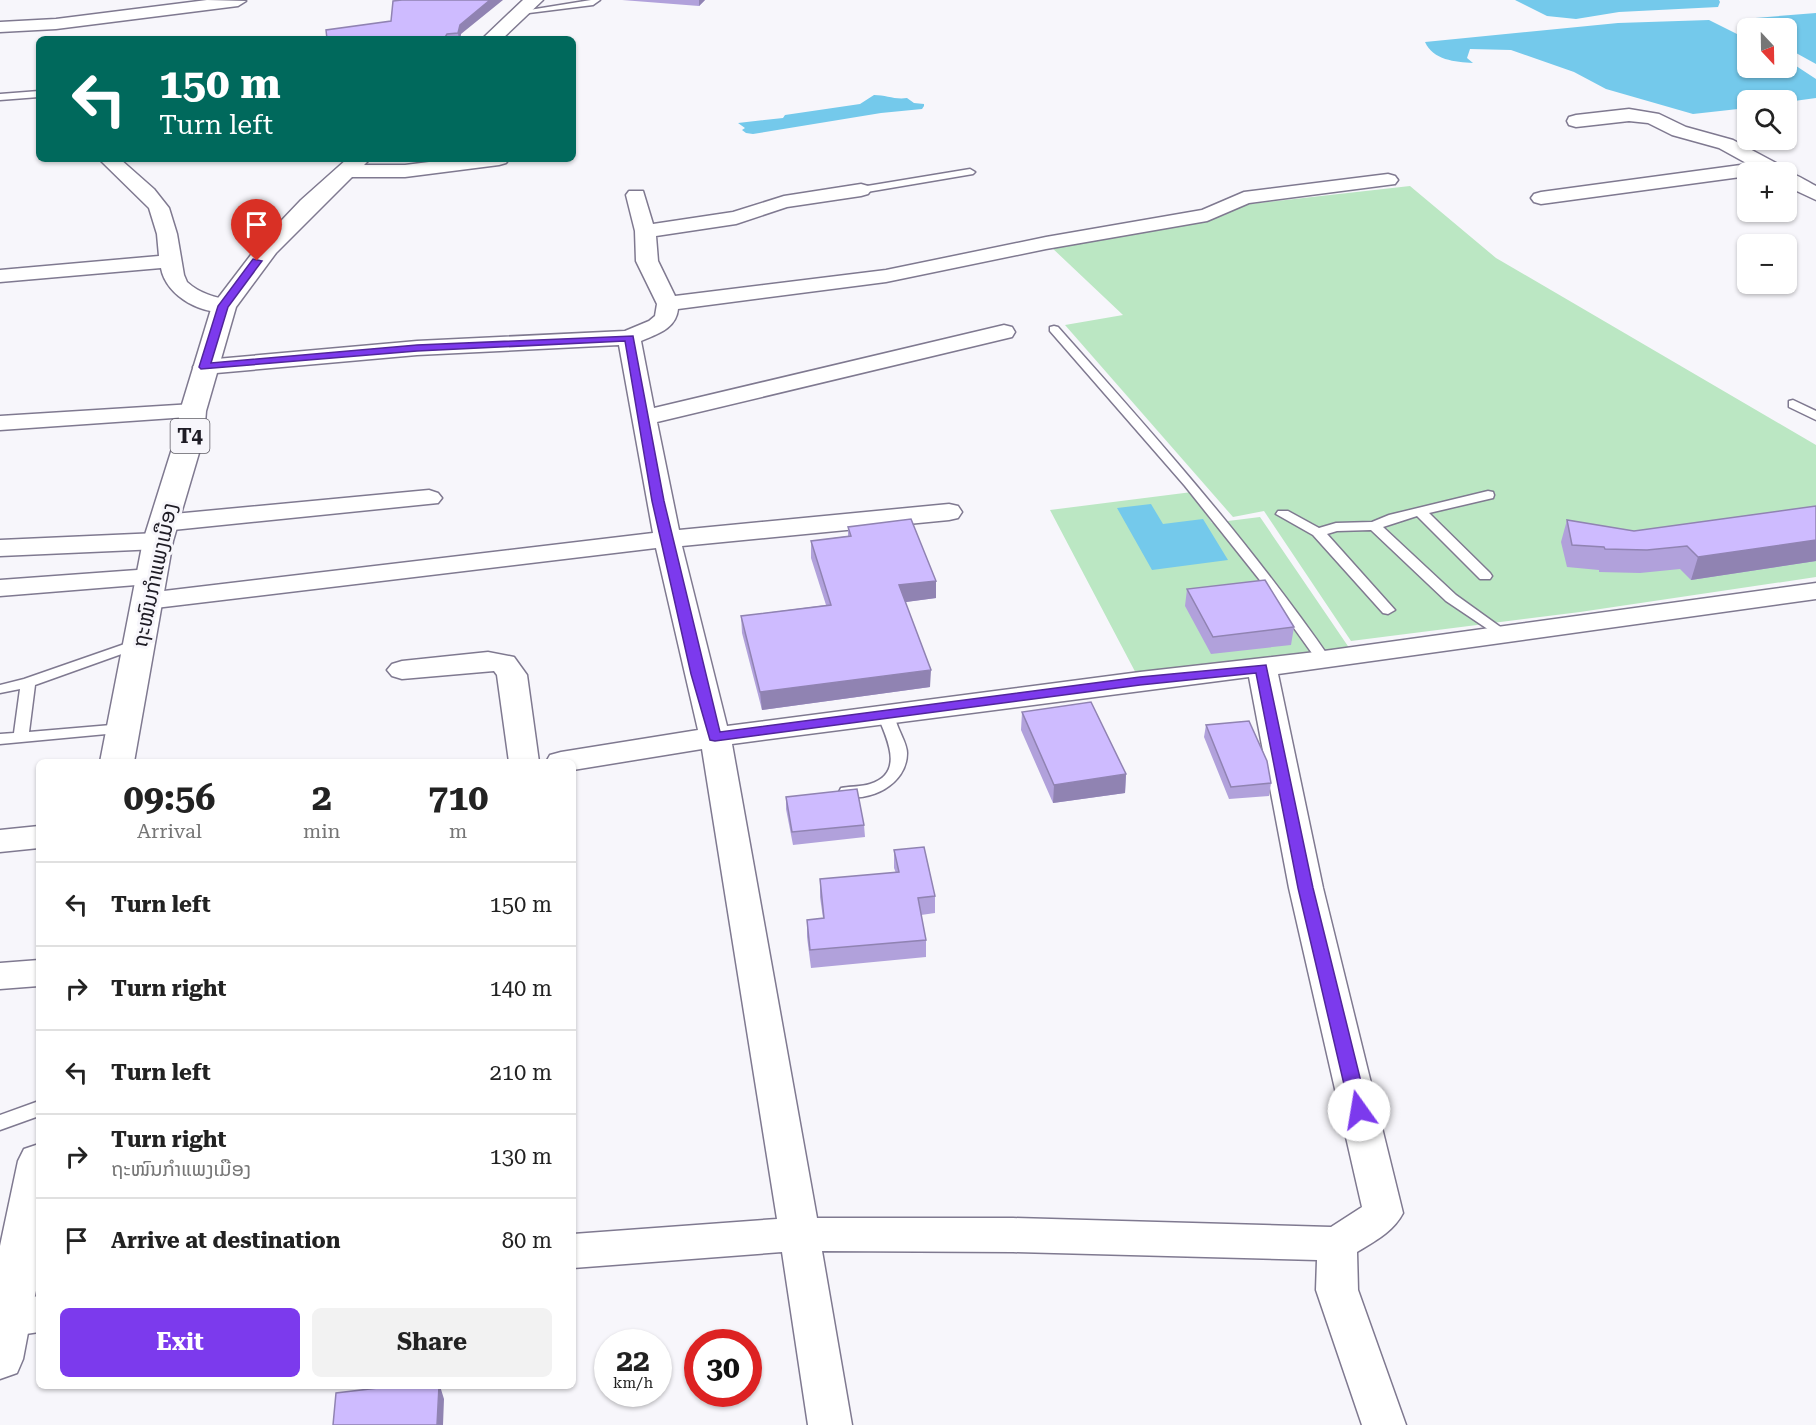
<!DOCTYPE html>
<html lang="en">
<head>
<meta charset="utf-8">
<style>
	:root { --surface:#fff; --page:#f2f2f2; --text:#222; --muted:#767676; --line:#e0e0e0; --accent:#7c3aed }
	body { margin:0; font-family:"Roboto Serif","Noto Sans Lao",serif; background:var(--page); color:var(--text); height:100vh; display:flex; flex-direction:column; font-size:22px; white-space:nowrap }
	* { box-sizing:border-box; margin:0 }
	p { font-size:20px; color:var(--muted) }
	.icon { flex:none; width:33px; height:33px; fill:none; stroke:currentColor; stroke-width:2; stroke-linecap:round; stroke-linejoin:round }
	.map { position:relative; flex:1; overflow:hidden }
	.sheet { position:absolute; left:36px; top:759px; width:540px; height:630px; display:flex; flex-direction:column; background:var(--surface); border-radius:9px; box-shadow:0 2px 4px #0004 }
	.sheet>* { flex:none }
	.guide { position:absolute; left:36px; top:36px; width:540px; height:126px; border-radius:9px; box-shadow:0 2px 4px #0004; background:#00695c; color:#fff; overflow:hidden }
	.needle { width:39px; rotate:158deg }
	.buttons { position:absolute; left:1737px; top:18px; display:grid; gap:12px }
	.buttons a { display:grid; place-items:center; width:60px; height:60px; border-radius:9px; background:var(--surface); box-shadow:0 2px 4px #0004; font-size:30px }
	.speed { position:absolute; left:594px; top:1329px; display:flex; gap:12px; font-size:30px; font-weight:700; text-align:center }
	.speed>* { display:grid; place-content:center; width:78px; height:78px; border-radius:50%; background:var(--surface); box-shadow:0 2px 4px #0004; line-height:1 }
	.speed small { font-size:15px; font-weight:400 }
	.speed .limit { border:9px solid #d22; background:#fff; color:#111 }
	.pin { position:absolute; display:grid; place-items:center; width:51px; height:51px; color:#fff; margin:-62px -26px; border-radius:50% 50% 50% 0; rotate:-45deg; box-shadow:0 0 6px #0007 }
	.pin .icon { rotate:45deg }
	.me { position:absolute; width:66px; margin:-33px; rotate:347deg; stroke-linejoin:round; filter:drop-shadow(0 0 4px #0008) }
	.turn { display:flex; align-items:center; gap:21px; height:126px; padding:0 24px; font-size:27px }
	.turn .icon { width:78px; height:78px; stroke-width:2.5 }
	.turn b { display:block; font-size:42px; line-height:51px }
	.eta { display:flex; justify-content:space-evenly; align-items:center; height:102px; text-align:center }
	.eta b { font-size:36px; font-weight:700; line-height:42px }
	.primary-button { display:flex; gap:12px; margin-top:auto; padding:12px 24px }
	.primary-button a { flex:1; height:69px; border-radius:9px; background:var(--accent); color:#fff; font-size:24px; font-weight:700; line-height:69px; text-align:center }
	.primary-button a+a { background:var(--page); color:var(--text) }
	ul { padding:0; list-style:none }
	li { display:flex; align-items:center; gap:18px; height:84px; padding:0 24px; border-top:2px solid var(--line) }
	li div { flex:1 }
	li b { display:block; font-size:22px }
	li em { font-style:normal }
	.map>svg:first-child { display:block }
	.green { fill:#bbe7c3 }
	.water { fill:#74c9eb }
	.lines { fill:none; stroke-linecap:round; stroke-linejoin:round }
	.service-casing { stroke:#7f7990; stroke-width:3 }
	.minor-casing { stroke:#7f7990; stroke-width:3 }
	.primary-casing { stroke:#7f7990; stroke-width:3 }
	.service { fill:#fff; fill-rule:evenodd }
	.minor { fill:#fff; fill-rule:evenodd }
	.primary { fill:#fff; fill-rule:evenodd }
	.wall { fill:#b1a1db }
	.shaded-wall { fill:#9083b2 }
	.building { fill:#cebbff; stroke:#9083b2; stroke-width:1.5 }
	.route { fill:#7c3aed; stroke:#51269a; stroke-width:1.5 }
	.labels { text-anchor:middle; stroke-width:6; stroke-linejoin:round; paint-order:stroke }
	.shield { fill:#f7f6fb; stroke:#5f5d65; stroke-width:1.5 }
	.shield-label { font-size:20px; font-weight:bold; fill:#1e1c25 }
	.street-label { font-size:21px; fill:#1e1c25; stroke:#f7f6fb }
</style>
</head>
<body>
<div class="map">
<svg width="1816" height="1425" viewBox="0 0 1816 1425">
	<rect width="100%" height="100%" fill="#f7f6fb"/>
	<path class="green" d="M1410,186L1496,258L1816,445V577L1580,612L1351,641L1264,511L1233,517L1065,325L1123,315L1050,246L1225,215L1233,206Z
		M1192,492L1212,523L1260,517L1354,655L1140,681L1050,510Z"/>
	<path class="water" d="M1515,0H1719L1720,2L1718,7L1619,12L1576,19L1547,16Z
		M1816,13V64L1787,48L1786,28H1745L1743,19Z
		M1709,20L1747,39L1748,68H1786L1787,60L1816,79V98L1787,102L1748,100L1747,108L1693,114L1606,89L1574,72L1511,50L1470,49L1467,58L1473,63C1455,62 1433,60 1425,42L1618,23Z
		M874,95C886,95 895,100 907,98L914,103L924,104V106L922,109L881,113L753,134L746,133L742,130L745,128L738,123L783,118L785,115L860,104Z
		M1151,504L1163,524L1203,519L1228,560L1152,570L1117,508Z"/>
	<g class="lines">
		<defs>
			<path id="service" d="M591,0H600L593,5L521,14L517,12Z
				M39,91V97L0,100V94Z
				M970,169L975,172L973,174L861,193L856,190L861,187Z
				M1054,326L1058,327C1155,436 1248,540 1331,660L1329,663H1319L1259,579L1185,486L1050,331V327Z
				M1793,400L1816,411V420L1789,407V401Z
				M1488,491L1493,492L1494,495L1493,498L1429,513L1490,573L1492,576L1490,579H1480L1417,516L1383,527L1456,595L1506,631L1508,634L1506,637L1501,638L1446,601L1371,530L1337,531L1327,534L1395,610L1388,614L1383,613L1313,535L1276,514L1278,511H1288L1319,528L1336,523L1372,522L1389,515Z
				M139,639L144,640L146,643L144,646L35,685L29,732L123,724L131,729L128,732L0,744V734L14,733L20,689L0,693V685L24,679Z
				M885,709C894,712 895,719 898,727C901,735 907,745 907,753C907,785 869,803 841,796L839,792L841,788C851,786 861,787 870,784C906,773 886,737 877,714Z
				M39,1101V1116L0,1130V1115Z"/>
			<path id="minor" d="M207,0L246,1L238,6L56,29L0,32V22L56,19Z
				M1629,109L1659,114L1686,127L1733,140L1776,163L1784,170L1782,172H1748V176L1541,204L1534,202L1531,198L1534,194L1541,192L1748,164L1719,148L1672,135L1648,123L1629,121L1576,127L1569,125L1567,121L1569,117L1576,115Z
				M99,159H120L154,189L169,208L177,234L184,275L187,282C200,294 215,297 232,301L235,306L232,311C205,317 166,297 161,268L0,282V270L159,256L157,234L149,208Z
				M453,159H509L506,163L499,165L405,177H346L339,175L336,171L339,167L346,165H405Z
				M1784,172C1796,173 1806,181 1816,186V200L1786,186V172Z
				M1388,174L1395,176L1398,180L1395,184L1249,203L1207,221L1046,249L886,282L678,309C676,329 657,334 641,341L654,408L1004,325L1012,327L1015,332L1012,337L657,422L679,530L949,504L958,506L962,512L958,518L949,520L682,546L727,726L1140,672L1324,651L1816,583V599L1278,674L1323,888L1403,1213C1393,1232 1375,1241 1357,1252L1358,1290L1406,1425H1362L1316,1290L1317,1260L1013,1252L822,1251L852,1425H808L782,1252L573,1268V1234L777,1219L702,749L573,770V762H546L550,755L561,752L698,730L656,548L147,609L137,607L133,601L137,595L147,593L653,533L619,345L417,355L205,374L197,372L193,367L197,362L205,360L417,341L625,331L649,321L655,316L657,304L636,261L635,231L626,195L629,191H643L653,224L733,212L784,196L861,184L868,186L871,190L868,194L861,196L787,207L736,224L656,236L658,261L675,296L886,270L1046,237L1202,210L1244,192ZM1249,677L1289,888L1362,1207L1331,1227L1013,1218H817L732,744Z
				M193,404L202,406L205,411L202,416L0,430V416Z
				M429,490L438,493L442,498L438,503L163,531L154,529L150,523L154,517L163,515Z
				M158,533L167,535L171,541L167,547L158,549L0,556V540Z
				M151,569L161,571L165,577L161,583L0,596V580Z
				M488,652L514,657L527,675L539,762H509L497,675L494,671L402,679L392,676L387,670L392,664L402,661Z
				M39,826V848L0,852V830Z
				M39,960V986L0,989V963Z
				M39,1296V1332L0,1338V1302Z"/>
			<path id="primary" d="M523,0H543L502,39H482Z
				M347,159H370L276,253L236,307L206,411L204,436L173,541L134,762H100L143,541L176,436L180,411L212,306L260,243L301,200Z
				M39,1144V1275L23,1359L17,1373L0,1379V1246L18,1161L24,1149Z"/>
		</defs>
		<use href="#service" class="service-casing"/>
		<use href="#minor" class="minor-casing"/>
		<use href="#primary" class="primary-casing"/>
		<use href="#service" class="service"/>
		<use href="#minor" class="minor"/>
		<use href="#primary" class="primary"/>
	</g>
	<path class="wall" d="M622,0H705L699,6Z
		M393,1L461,34L460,39H327L391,21Z
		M1816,506V561L1691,580L1680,569L1640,573L1599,572V570L1567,567L1561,542L1567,520L1634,531Z
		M848,527L936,581V598L905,602L930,687L762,710L742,633L741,616L826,605L811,558V541L848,536Z
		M1187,589L1294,627L1291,645L1211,654L1185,606Z
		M1022,712L1126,774L1125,793L1053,803L1021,730Z
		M1206,725L1271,783L1269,796L1229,799L1204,737Z
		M786,797L864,825L865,837L793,845L786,809Z
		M894,850L935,896V913L921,915L926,940V957L811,968L807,937V920L823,918L820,897V879L896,873L894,868Z"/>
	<path class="shaded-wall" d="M490,0H503L461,34L460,39H459L458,33L460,25Z
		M699,0H705L699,6Z
		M1816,540V561L1691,580L1698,557Z
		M936,581V598L899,603V585Z
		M931,670L930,687L762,710L760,692Z
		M1126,774L1125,793L1053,803L1054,785Z
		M439,1386H440L444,1399L443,1425H437Z"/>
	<path class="building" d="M402,0H490L460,25L458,33L447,34L444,39H327L326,30L391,21L393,1Z
		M1816,506V540L1698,557L1687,546L1647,550L1605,549L1604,547L1572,545L1567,520L1634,531Z
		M911,519L936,581L899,585L931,670L760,692L741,616L831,605L811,541L851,536L848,527Z
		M1265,580L1294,627L1213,637L1187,589Z
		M1091,702L1126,774L1054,785L1022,712Z
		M1249,721L1267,761L1271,783L1231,787L1206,725Z
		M857,789L864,825L792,832L786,797Z
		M924,847L935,896L918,898L926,940L810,950L807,920L824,918L820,879L899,872L894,850Z
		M395,1386H439L437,1425H333L336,1393Z"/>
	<path class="route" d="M253,259L262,261L228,307L211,363L417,345L633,336L664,501L720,732L1140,677L1266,665L1313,888L1368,1110L1365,1114L1359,1116L1353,1114L1350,1110L1298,888L1256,673L1140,685L715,741L710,740L691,674L652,501L625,341L417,351L201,369L199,367L218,306Z"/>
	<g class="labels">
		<rect class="shield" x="170.5" y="419" width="39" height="34" rx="4.5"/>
		<g class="shield-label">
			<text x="190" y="443">T4</text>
		</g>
		<g class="street-label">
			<text transform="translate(155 575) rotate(-78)" y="7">ຖະໜົນກຳແພງເມືອງ</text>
		</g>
	</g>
</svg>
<div class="buttons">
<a><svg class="needle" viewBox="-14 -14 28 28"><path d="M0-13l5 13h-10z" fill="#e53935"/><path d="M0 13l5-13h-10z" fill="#767676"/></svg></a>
<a><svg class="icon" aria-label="search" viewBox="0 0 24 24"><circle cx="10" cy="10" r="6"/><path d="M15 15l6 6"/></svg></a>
<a>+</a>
<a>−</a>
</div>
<div class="speed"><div>22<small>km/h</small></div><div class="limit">30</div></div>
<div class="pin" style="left:257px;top:261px;background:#d93025"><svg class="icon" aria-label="arrive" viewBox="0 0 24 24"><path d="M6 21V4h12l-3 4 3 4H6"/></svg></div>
<svg class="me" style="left:1359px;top:1110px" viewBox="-20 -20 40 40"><circle r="19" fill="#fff"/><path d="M0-13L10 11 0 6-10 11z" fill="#7c3aed"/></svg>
<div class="guide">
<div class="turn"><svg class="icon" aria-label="left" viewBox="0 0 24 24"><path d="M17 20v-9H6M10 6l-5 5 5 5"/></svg><div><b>150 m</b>Turn left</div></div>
</div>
<section class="sheet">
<div class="eta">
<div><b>09:56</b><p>Arrival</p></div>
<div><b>2</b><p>min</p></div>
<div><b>710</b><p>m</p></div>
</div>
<ul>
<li><svg class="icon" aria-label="left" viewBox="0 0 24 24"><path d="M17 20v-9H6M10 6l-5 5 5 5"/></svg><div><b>Turn left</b></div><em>150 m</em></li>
<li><svg class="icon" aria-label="right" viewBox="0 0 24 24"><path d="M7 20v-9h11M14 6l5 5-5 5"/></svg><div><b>Turn right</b></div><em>140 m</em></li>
<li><svg class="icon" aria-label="left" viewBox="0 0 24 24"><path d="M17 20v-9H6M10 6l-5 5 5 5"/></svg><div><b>Turn left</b></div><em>210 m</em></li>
<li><svg class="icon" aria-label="right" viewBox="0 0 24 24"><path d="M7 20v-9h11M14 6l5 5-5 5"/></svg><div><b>Turn right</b><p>ຖະໜົນກຳແພງເມືອງ</p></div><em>130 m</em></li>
<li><svg class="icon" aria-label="arrive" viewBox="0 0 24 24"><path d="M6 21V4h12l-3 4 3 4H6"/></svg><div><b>Arrive at destination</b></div><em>80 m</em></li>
</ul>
<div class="primary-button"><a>Exit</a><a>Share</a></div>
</section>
</div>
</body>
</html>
